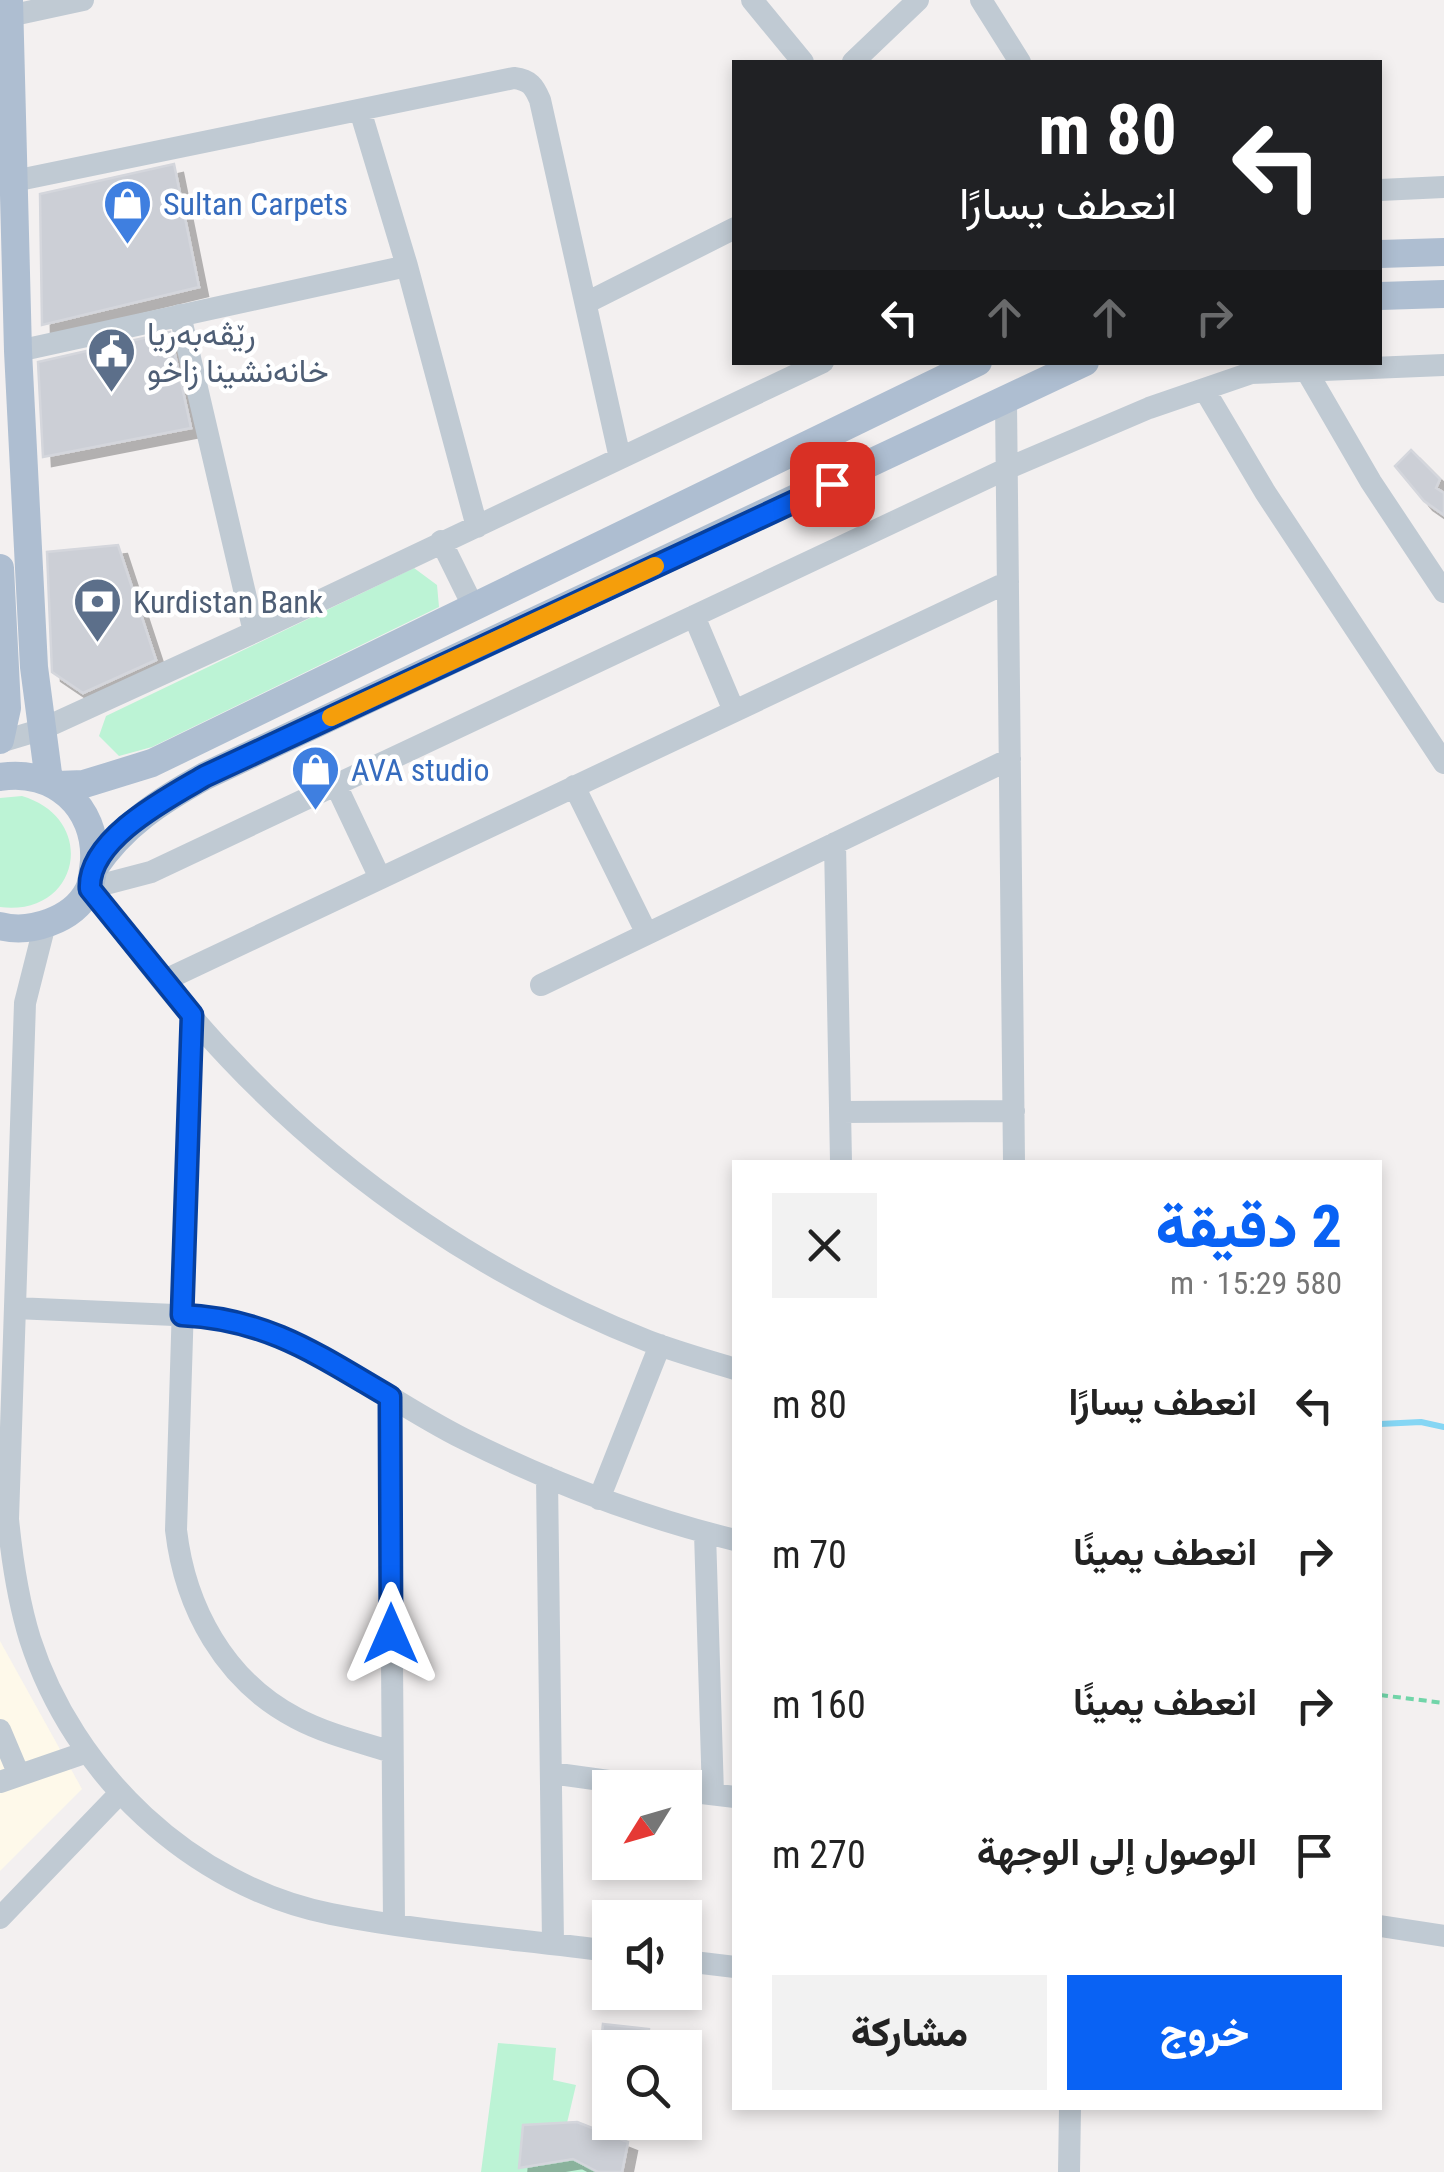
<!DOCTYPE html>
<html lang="ar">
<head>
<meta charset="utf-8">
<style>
	:root { --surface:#fff; --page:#f2f2f2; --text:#222; --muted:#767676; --accent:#0962f4 }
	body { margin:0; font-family:"Roboto Condensed",Vazirmatn,sans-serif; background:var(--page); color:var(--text); direction:rtl; height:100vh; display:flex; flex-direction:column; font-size:38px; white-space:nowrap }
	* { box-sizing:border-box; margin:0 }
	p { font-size:32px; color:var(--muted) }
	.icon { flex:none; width:55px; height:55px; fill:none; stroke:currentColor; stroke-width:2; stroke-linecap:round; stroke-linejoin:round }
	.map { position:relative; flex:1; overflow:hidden; direction:ltr }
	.sheet { position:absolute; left:732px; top:1160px; width:650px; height:950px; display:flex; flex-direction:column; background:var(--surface); border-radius:0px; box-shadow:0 5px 15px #0003; direction:rtl }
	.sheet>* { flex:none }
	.top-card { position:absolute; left:732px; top:60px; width:650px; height:305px; border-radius:0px; box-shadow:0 5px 15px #0003; direction:rtl; background:#202124; color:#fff; overflow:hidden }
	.needle { width:65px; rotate:233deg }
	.tools { position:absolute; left:592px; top:1770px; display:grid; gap:20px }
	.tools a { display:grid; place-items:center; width:110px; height:110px; border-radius:0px; background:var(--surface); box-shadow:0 5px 15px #0003; font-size:50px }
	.pin { position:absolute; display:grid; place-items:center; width:85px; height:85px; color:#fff; margin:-42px; border-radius:20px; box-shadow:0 5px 15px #0006 }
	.me { position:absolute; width:110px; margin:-55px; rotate:0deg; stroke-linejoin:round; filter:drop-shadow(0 0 8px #0008) }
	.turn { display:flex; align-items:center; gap:35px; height:210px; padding:0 40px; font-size:45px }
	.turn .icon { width:130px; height:130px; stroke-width:2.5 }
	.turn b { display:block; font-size:70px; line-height:85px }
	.lanes { display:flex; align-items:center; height:95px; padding:0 40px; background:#0003; justify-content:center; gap:50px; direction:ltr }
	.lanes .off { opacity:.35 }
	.round { display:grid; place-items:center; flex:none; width:105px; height:105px; border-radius:0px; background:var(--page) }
	.head { display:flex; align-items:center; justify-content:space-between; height:170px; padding:0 40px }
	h1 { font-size:60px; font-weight:800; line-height:75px; color:var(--accent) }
	.primary-button { display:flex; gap:20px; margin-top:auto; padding:20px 40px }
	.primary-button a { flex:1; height:115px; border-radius:0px; background:var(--accent); color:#fff; font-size:40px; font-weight:800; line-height:115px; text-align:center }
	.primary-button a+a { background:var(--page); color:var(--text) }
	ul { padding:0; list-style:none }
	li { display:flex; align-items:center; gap:30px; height:150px; padding:0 40px }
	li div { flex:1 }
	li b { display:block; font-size:38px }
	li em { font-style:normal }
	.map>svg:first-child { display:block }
	.commercial { fill:#fef9ea }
	.green { fill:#bcf3d5 }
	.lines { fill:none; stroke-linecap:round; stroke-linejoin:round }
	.stream { stroke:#85d6f4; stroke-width:6 }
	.building { fill:#cccfd6; stroke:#d4d6dc; stroke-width:2.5; filter:url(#shadow) }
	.path { stroke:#71d5a9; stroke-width:4; stroke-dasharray:8 5; stroke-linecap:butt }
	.minor { stroke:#c0cad3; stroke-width:22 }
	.major { stroke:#aebed1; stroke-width:28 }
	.route-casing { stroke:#06409f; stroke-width:25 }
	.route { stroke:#0962f4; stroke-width:18 }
	.slow { stroke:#f59e0b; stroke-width:18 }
	.labels { text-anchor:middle; stroke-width:9; stroke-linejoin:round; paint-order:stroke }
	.shop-label { font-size:32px; fill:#366cbe; stroke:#fff; text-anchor:start }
	.service-label { font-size:32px; fill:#4e5e75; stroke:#fff; text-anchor:start }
</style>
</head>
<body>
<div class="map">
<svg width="1444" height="2172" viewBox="0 0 1444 2172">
	<defs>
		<filter id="shadow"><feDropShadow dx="9" dy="9" stdDeviation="0" flood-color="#0004"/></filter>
	</defs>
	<rect width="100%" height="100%" fill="#f3f0f0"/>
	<path class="commercial" d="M0,1641L82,1789L0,1871Z"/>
	<path class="green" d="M414,568L437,585L439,607L152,747L119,756L99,736L106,716Z
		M22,796C99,819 80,917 0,907V798Z
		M498,2043L556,2048L553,2080L576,2085L567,2123L523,2125L519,2167L573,2159L598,2172H481Z"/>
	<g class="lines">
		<path class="stream" d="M1380,1424L1421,1422L1444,1427"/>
	</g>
	<path class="building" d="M174,164L199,287L42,325L40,194Z
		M170,332L191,428L43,457L38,362Z
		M1411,450L1440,479L1436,488L1444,493V515L1424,501L1395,466Z
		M118,545L156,660L83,693L52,672L47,552Z
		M603,2024L649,2029L647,2048H610V2054L600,2052Z
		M577,2122L628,2142L622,2172H598L573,2159L519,2168L523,2125Z"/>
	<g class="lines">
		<path class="path" d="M1380,1695L1444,1703"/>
		<path class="minor" d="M752,0L803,62
			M981,0L1020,62
			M9,16L83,0
			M853,62L918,0
			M360,110L407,266L477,527
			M14,181L514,78C530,80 534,86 540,100L620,458
			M1380,190L1444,187
			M586,303L735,228
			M180,315L254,632
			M18,351L407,266
			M1306,370L1371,482L1444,592
			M1204,389L1265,492L1444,763
			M1006,402L1014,1162
			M441,541L474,608
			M694,616L734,711
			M0,742L40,730L254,632L823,362
			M336,785L380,878
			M574,786L647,934
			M835,843L841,1162
			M89,882L109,883L151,872L1006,469L1149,408L1251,373L1444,365
			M90,889C135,946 179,1006 230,1059C346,1182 491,1279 648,1341C677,1352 706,1360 735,1369
			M45,924L25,1003L8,1519C12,1560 18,1600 30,1639C73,1773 191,1886 331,1914C422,1932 518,1939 610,1951
			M163,981L1008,582
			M541,985L1010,759
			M192,1015L176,1530C185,1608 225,1681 296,1718C326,1734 360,1742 392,1752
			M840,1112L1014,1111
			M15,1308L197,1316C300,1325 374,1394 464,1439C550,1482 641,1517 735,1540
			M390,1397L394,1923
			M547,1477L553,1943
			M599,1499L660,1345
			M705,1533L713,1794
			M0,1730L19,1775
			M551,1773L659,1788
			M0,1782L87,1752
			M685,1791L735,1797
			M0,1918L120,1793
			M1380,1926L1444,1936
			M685,1961L735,1967
			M1069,2172L1070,2108"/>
		<path class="major" d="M9,0L18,351L34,667L49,781
			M1380,254L1444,252
			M1380,296L1444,294
			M0,568L7,708L0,740
			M0,777C54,768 97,807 94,861C93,869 92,884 88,891C73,920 30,934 0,926
			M57,785L84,784L152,763L978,362
			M94,868C123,825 160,801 205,776L1085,362"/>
	</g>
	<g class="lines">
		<defs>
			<path id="route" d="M391,1634L390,1397C318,1355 268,1319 182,1315L192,1015L90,889C87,839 169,797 205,776L832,484"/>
		</defs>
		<use href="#route" class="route-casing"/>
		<use href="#route" class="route"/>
		<path class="slow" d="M331,717L655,566"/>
	</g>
	<defs>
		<symbol id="shop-pin" viewBox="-11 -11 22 30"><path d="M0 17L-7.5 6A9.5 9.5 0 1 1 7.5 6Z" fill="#3f7fe0" stroke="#fff"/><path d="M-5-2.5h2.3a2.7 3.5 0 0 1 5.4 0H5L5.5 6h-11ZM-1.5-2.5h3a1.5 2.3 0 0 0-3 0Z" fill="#fff"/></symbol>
		<symbol id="civic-pin" viewBox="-11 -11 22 30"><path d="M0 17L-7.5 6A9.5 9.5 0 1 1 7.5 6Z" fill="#5c6f8a" stroke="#fff"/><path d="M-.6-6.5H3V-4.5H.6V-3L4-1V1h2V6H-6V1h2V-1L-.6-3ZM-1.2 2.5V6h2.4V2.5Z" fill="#fff"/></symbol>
		<symbol id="bank-pin" viewBox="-11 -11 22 30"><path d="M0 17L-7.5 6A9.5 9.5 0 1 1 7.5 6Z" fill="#5c6f8a" stroke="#fff"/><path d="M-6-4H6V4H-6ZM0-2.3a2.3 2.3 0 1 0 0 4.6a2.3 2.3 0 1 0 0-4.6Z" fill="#fff"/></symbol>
	</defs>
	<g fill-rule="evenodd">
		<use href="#shop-pin" x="100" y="176" width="55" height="75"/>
		<use href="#civic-pin" x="84" y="324" width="55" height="75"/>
		<use href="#bank-pin" x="70" y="574" width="55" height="75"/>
		<use href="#shop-pin" x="288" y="742" width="55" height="75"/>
	</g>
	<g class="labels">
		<g class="shop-label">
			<text x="163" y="215">Sultan Carpets</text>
			<text x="351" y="781">AVA studio</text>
		</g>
		<g class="service-label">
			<text x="147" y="345">رێڤه‌به‌ريا<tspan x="147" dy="37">خانه‌نشينا زاخو</tspan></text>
			<text x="133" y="613">Kurdistan Bank</text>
		</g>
	</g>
</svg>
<div class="tools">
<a><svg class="needle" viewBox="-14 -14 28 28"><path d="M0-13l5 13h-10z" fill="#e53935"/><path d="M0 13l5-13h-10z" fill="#767676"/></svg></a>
<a><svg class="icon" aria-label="sound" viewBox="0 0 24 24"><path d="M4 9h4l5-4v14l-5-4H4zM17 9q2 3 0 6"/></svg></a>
<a><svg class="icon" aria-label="search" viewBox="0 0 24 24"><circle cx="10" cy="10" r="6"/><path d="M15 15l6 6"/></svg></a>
</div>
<div class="pin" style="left:832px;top:484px;background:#d93025"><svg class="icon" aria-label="arrive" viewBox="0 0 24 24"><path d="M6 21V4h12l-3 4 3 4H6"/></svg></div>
<svg class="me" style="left:391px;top:1634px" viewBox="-20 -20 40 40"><path d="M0-17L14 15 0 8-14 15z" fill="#0962f4" stroke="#fff" stroke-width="4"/></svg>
<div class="top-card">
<div class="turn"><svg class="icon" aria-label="left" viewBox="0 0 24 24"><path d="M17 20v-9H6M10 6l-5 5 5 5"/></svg><div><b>80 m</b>انعطف يسارًا</div></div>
<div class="lanes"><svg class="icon" aria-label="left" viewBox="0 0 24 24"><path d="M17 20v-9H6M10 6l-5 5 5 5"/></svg><svg class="icon off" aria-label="ahead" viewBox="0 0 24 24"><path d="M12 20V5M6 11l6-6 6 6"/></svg><svg class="icon off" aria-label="ahead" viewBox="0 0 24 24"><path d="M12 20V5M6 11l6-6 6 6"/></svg><svg class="icon off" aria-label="right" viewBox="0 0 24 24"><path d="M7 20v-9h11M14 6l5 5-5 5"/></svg></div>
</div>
<section class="sheet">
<div class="head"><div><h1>2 دقيقة</h1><p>580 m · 15:29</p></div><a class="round"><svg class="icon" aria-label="close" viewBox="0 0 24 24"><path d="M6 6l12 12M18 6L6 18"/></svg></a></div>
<ul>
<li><svg class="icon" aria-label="left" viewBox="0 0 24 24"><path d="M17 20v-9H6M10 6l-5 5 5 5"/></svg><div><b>انعطف يسارًا</b></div><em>80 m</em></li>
<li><svg class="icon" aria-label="right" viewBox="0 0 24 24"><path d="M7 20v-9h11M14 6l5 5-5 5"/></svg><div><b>انعطف يمينًا</b></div><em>70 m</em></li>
<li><svg class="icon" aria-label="right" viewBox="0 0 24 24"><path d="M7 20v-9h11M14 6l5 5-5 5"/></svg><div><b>انعطف يمينًا</b></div><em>160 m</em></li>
<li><svg class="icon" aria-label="arrive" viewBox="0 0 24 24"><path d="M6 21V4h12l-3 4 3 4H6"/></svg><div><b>الوصول إلى الوجهة</b></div><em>270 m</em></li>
</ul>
<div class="primary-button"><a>خروج</a><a>مشاركة</a></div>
</section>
</div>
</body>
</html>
